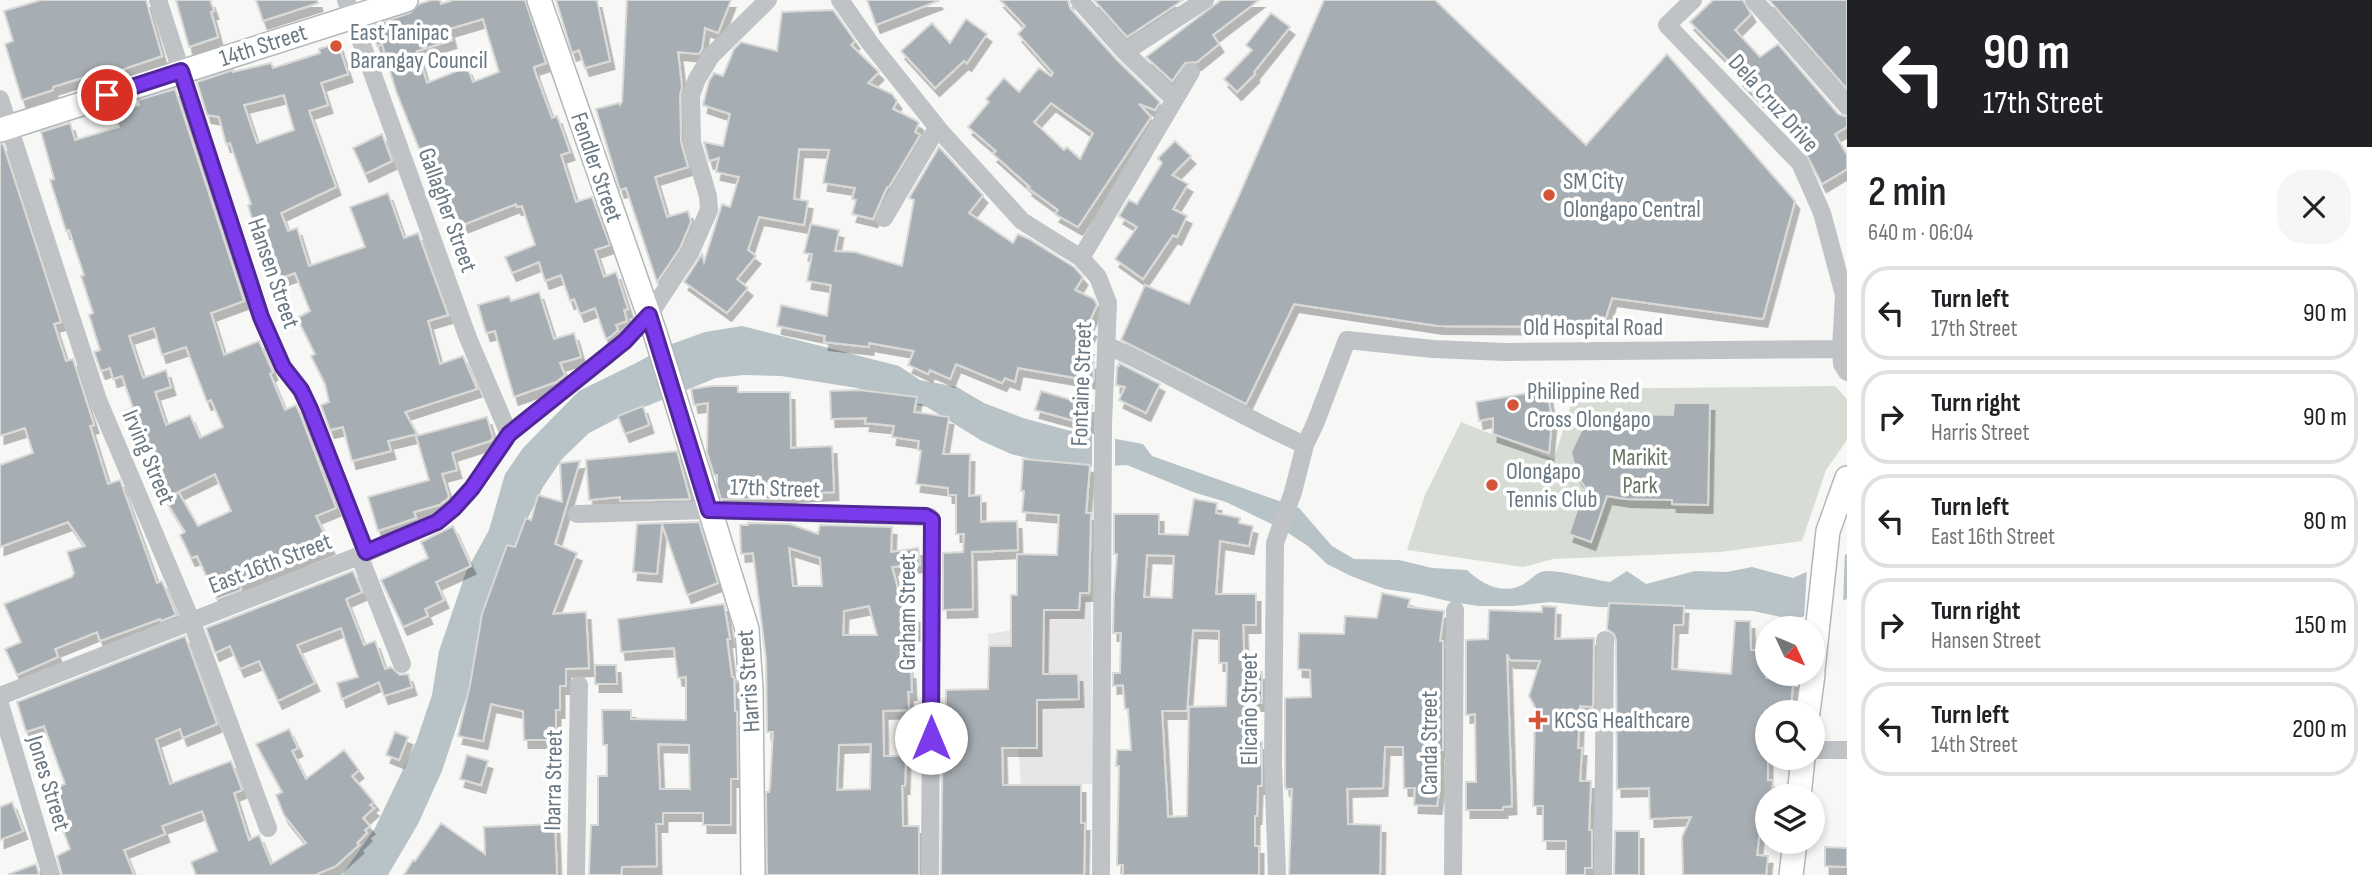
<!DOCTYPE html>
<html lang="en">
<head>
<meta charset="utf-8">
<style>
	:root { --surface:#fff; --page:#f6f6f6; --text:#202124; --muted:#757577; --line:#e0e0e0 }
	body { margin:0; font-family:"Sofia Sans Condensed",sans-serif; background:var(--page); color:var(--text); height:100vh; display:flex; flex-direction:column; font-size:26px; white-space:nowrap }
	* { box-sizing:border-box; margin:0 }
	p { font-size:23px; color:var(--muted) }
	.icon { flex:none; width:38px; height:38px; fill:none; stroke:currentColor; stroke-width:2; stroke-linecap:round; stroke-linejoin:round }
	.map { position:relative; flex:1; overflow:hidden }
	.side { display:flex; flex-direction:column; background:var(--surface); width:525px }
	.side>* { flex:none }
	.top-card { background:#202124; color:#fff; overflow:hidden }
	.needle { width:46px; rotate:134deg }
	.controls { position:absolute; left:1755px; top:616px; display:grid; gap:14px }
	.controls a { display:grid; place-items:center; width:70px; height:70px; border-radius:50%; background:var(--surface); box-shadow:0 4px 10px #0003; font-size:35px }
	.pin { position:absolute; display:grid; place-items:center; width:60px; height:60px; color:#fff; margin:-30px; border:4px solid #fff; border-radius:50%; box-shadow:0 2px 7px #0007 }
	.me { position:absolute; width:77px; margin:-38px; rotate:0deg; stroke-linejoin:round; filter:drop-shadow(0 0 5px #0008) }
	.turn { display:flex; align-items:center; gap:24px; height:147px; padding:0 21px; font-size:32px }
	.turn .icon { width:91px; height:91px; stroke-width:2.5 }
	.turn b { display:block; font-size:49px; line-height:60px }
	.round { display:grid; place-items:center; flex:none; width:74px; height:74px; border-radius:28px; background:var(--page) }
	.summary { display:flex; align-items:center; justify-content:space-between; height:119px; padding:0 21px }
	h1 { font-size:42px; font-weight:600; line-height:52px }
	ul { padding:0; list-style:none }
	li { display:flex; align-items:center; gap:21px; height:94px; margin:0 14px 10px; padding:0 7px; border:4px solid var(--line); border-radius:28px }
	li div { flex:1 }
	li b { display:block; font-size:26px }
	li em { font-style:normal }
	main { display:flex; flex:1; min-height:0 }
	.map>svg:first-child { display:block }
	.built { fill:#e5e6e5 }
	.green { fill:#d7dcd4 }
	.water { fill:#b7c3c6 }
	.pier { fill:#f7f7f5 }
	.building { fill:#a7aeb3; stroke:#d9d9d7; stroke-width:2; fill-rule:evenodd; filter:url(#shadow) }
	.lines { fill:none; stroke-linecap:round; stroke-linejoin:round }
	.major-casing { stroke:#b2b7ba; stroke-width:26 }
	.minor { stroke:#bfc3c6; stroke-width:18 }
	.major { stroke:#fff; stroke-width:23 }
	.route-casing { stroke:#51269a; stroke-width:18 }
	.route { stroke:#7c3aed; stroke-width:12 }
	.poi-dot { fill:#d45538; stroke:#fff; stroke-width:2.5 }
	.labels { text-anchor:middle; stroke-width:7; stroke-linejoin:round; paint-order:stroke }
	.poi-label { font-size:24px; fill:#697883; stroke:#fff; text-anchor:start }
	.street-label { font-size:24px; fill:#697883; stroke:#fff }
	.park-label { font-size:24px; fill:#677663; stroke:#fff }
</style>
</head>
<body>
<main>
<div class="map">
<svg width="1847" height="875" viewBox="0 0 1847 875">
	<defs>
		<filter id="shadow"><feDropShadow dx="4.5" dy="8" stdDeviation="0" flood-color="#0004"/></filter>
	</defs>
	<rect width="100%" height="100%" fill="#f7f7f5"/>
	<path class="built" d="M1022,594L1091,597L1093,784L1021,786L1013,678L991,675L988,634L1020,629Z"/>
	<path class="green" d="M1835,386L1847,399V440L1826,470L1802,541L1720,552L1553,559L1523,567L1407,550L1425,495L1461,422L1554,459L1576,389Z"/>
	<path class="water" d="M742,326L899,366L920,380L957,387L984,403L1023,418L1067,430L1143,444L1152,456L1299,508L1332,546L1354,559L1399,560L1432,568L1467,570C1482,584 1501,595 1522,585C1530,581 1536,572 1545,571C1568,571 1588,579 1610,582L1627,571L1646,584L1695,571L1727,572L1752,567L1793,578L1847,554V599L1802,617H1781L1753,611L1599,607L1550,602L1514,606H1479L1452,602L1419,594L1385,589L1351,576L1327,564L1308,546L1282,529L1226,502L1193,492L1127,465L1068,468L1011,454L982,441L927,407L893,400L857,388L781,376L743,375L716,378L622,416L589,433L562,459L543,487L493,590L476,668L442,771L418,824L388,875H342L375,828L416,742L432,695L439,651L466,572L489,530L505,474L523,448L579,391L636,363L669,345L705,332Z"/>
	<path class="pier" d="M1092,430L1115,434V469L1092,470Z
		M1845,551L1843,604L1804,620L1807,568Z"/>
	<path class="building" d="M41,0H146L162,56L98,78L97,73L53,87V90L22,100L5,44L13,41L4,11Z
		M176,0H210L214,11L211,12L218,37L189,47Z
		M256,0H317L318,3L263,21Z
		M431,0H440L441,4L453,0H525L546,63L534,67L535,72L552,118L557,116L570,152L561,155L576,202L592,197L610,245L595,250L604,277L616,272L628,309L624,310L627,321L616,325L618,330L610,337L606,339L595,308L580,314L574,299L570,301L561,275L545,281L539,262L512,273L505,257L535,245L522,206L517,207L516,204L455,228L444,196L441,197L426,160L424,161L396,91L382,44L377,46L371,26L410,13L419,4ZM483,19L499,72L473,82L467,67L427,83L417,51L452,40L449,29Z
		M556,0H597L610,61L585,68L579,50L572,53Z
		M627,0H731L718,33L705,28L702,49L699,54L678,52L682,87L680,95L681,142L688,167L655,177L667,217L688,211L691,222L680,248L657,282L626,188L620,190L596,109L619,103L620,105L622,102Z
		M867,0H937L938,1L876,25Z
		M1000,0H1068L1070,8L1117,60L1160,102L1155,110L1139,104L1151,117L1078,227L1055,214L1058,210L1028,188L1030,187L993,154L996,151L968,127L989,102L986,99L1004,78L1019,92L1039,68L1051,76L1053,73L1018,34L1025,26ZM1051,103L1093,133L1080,159L1067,147L1064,150L1034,122Z
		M1094,0H1183L1127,37Z
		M1221,0H1259L1213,35L1219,44L1197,62L1185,63L1172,81L1146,57Z
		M1324,0H1435L1586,145L1667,54L1795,201L1763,319L1612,298L1603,327L1438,326L1294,304L1246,404L1121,340L1145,285L1189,304L1237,200Z
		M1713,0H1743L1751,14L1735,30L1760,57L1778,44L1838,114L1847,117V127L1835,134L1847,155V169L1822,184L1805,152L1807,151L1787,126L1790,124L1770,100L1765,105L1739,78L1742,75L1690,22Z
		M1769,0H1847V89Z
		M833,10L855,41L851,45L879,72L868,83L892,94L897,101L893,109L917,121L919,123L915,132L920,135L889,187H887L873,219L852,214L856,200L852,199L855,188L823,183L829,150L799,149L794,199L808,201L804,225L759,217L748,250L756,256L737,279L748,288L727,313L684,282L702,254L704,262L722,204L730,207L739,177L716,172L719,158L709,161L704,142L723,146L730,114L703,105L709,81L714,73L723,76L734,49L741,42L777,51L782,12Z
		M1271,13L1290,27L1254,72L1255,74L1237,92L1224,79L1252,50L1246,45Z
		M966,19L987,34L967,63L964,61L935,88L901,51L932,23L950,43Z
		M338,43L348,74L321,83L328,105L309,111L336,187L281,213L288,231L297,228L309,266L365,247L350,207L388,193L404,238L418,233L448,315L428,321L440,364L463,356L477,389L405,412L417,434L388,441L391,451L352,461L343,427L330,430L321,405L329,402L325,384L311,356L315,354L297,318L310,311L295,273L281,278L267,234L257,236L248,205L251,204L230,143L226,144L219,117L207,115L197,82L233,70V72L271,63L273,68L320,53L319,49ZM284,95L294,130L257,143L244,105Z
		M175,89L244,301L211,313L224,355L259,341L273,372L270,374L285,410L296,405L300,414L336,508L316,516L330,546L239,584L241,590L217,599L197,556L191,558L180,535L185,532L166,501L179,493L198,526L231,511L215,474L172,495L148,459L144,461L135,442L125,411L133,408L122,376L113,379L110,368L101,371L94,352L100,350L89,315L93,313L81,276L84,275L69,230L66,231L50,180L54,179L41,132L70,123L75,140L119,127L114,113L139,105L138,100ZM154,328L162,355L186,347L207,402L211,400L223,427L200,438L190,415L166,425L155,392L171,387L166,370L143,378L129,336Z
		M382,134L392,161L365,174L353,148Z
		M1175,141L1191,156L1172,175L1188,184L1173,209L1187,216L1177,237L1173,235L1143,279L1115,259L1137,227L1119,216L1129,200L1137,204L1162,163L1158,158Z
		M0,144H3L61,322L54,324L66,361L73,359L94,425L90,426L108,484L120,480L157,583L162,581L176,615L161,621L160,619L100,641L97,632L55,649L58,657L17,675L5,649L21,642L4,604L72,577L74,573L67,552L85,546L68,522L0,547V465L33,453L25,428L0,436Z
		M939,147L983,195L969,213L1013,243L1018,234L1029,239L1074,267L1083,277L1075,290L1094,299L1097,305L1087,327L1092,329L1084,345L1089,347L1085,361L1094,362L1093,381L1018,368L1015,382L1005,378L1002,383L956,364L950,379L930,370L928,374L908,365L914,351L869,343V347L824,342L825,336L777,326L781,305L827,316L831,285L807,281L812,254L804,253L811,224L839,230L835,251L855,252L902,266L914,200L909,198Z
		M539,292L554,339L574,333L581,357L560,363L565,375L556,382L514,397L495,331L486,333L478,305L509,296L511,301Z
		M1119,363L1160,384L1146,413L1119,400L1125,387L1116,385L1117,366H1119Z
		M711,386H738V392H790L791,448L832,446L834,492L792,494V499H721L717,486V475H714L707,452L708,403L694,405L691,389Z
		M859,390L917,397L914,412L949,417L943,454H970L969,496L981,495V522L1017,521L1018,550L972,552L973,609L943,610V553L963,552L964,534H956V495H948V488L916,484L921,451L918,450L919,441L892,437L894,426L865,423L866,418L831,419L830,391Z
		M1547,390L1552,419L1549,453L1493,434V418L1479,421L1476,402Z
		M1041,391L1092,406L1089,425L1035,410Z
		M1674,403H1710L1708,505L1672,504V500L1626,499L1607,496L1591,542L1569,534L1585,487L1577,476L1571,452L1581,431L1588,424L1606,417L1628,414L1673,415Z
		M643,406L649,425L625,434L618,416Z
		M487,417L493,438L490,441L452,453L457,470L442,474L449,497L446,500L439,505L414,512L416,518L378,531L368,497L429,480L416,436Z
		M677,451L690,499L620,501V497L589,500L586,460Z
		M1023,459L1090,465L1086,513H1091L1089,593H1080L1079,610H1044L1043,674H1078L1079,699L1037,700V748H1002L1003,785H1081V823H1085L1084,875H941L943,713H946V690L988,689L989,646H1011V595H1017V554L1057,555L1059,515L1022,512L1024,491H1021Z
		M580,461L555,544L577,553L553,614L586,612L589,668L566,669V686H560V710H556V740H524L523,711L491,704L483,741L458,736L470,685L482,614L507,545L515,547L526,518L531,520L538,495L562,502L560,463Z
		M1194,499L1217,503L1216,513L1240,518L1239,523L1253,526L1249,546L1220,541L1216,594H1256V625H1243L1245,672H1262V703H1250L1249,742H1262V786H1258L1257,816H1255V846H1259V875H1123V865H1117L1119,766H1116L1117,750H1131L1128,709H1125L1123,685L1113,686V673H1120L1121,633H1113L1114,595L1117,554H1114V514H1159V534L1188,535ZM1147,555L1174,556L1172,598L1144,597ZM1193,630L1219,631V663H1227L1226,706L1189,707L1187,816L1168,817L1162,711H1187Z
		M699,522L718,583L687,595L662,524L657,574L633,572L637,524Z
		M748,523L790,524L818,534L820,525L892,527L891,552L918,548L920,564L892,567L905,615H915V633H909L908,671H911L912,692H908L909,710L883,711L884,756H906L905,786H902L903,826H919V875H767L766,792H769L770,787L773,732H767L766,659L753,553L741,554L740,525H748ZM789,548L820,558L822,586H793ZM869,606L877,635H843L844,611ZM871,744L870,789L837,790L839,745Z
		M453,526L471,566L436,582L444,600L425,609L428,616L403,627L381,580L428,558L421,542Z
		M353,571L362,592L346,599L364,645L375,641L385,669L391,667L400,675L408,674L412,687L384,696L379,682L342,699L337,683L358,677L341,628L297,645L315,683L278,701L259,661L240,669L230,646L215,653L206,628Z
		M1382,593L1410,599L1408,607L1444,611L1440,641H1443V750H1439L1440,786L1437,806L1414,805L1415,788H1404L1403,747H1385L1383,788L1347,789L1348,824L1381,825L1380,875H1289L1292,789H1286L1285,786V698L1311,697L1310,670L1298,669L1299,633L1344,634L1345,616L1377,618Z
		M1609,603L1684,606L1683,625H1674L1672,669L1731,674L1735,621H1750L1751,650H1768L1766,678L1793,680L1791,712H1768V780H1773L1772,796H1768V819H1761L1757,855L1768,856L1766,875H1683L1682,837L1691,817L1650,819L1649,788L1617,789L1616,640L1614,634L1607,629Z
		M724,604L730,639H727L732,677H734L735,711L737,712L738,779H731V825H703V813H663V824H656L657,866L622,867L621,875H589L591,825H598V776H607V745H603L602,710H631V719L686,720V677L678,678L674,648L621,652L618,619ZM658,744L689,745L690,789H660Z
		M1542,606L1556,607L1555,639L1594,638L1593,707L1580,706L1578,748H1582L1580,781H1591L1589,830H1592V868H1585V875H1566V841H1543V806H1533L1535,707L1529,696L1540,661L1510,660L1507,654L1512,806L1503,807V810H1466V782H1476L1475,714L1466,715V640L1488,639L1489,610L1542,612Z
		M185,636L217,724L183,738L180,729L156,739L170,784L231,761L242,790L234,793L249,840L259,835L271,864L306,843L284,815L276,795L282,792L256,744L289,729L298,748L292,751L306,779L344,750L359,770L352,776L374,802L370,805L374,808L363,818L370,826L365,830L367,833L357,843L359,845L336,866L315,875H196L191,862L217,851L202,811L162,826L165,834L124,850L134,875H62L57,856L70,849L59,819L66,817L56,788L65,784L44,726L26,732L17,702Z
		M595,665H616L617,684H595Z
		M395,732L408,737L399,760L386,755Z
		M467,755L488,761L481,785L460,779Z
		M12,802L23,831L0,840V807Z
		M441,823L485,854L484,827L555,824L557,875H404L413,860L415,861Z
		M1615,831H1639V875H1614Z
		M1825,847L1847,848V867L1825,866Z
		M36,864L39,875H9V874Z"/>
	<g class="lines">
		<defs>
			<path id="major" d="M539,0L655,333L747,629L751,689L753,875
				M0,130L406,0
				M1813,669L1828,531L1847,478
				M1808,712L1813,674
				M1799,796L1803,758
				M1791,875L1795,842"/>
		</defs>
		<use href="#major" class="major-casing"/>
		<path class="minor" d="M158,0L261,317L283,367L301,390L310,409L366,553
			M346,0L468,338L509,434
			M840,0L870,43L941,132L1022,221L1081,258L1098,277L1108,303L1103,424L1101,875
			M1079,0L1125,52L1174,99
			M1693,0L1667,25L1800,163L1822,213L1844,295L1841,349L1842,364L1847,372
			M1754,0L1847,106
			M1125,52L1205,0
			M0,99L98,400L191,620L268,828
			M884,218L937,128
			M1081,258L1191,72
			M1106,345C1174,375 1237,415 1305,445
			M577,514L709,510L930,517L932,520L930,875
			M359,555L402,664
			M0,696L366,553L437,521L454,508L472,488L509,434L607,356L649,315L690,253L709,210L708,196L692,142L691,95L697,79L711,56L768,0
			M0,704L51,875
			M1813,750H1847
			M576,875L579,685
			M1277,875L1273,764L1275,543L1293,492L1305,445L1315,424L1347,340L1433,349L1505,352L1847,349
			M1453,875L1455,610
			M1603,875L1605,640"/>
		<use href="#major" class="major"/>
	</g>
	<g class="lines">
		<defs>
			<path id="route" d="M107,95L181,71L261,317L283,367L301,390L310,409L366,552L437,522L454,508L472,488L509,434L625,341L649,315L709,510L926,516L932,520L931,738"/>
		</defs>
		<use href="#route" class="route-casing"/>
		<use href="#route" class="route"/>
	</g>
	<g class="poi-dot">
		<circle cx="336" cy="46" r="7"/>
		<circle cx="1549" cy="195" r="7"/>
		<circle cx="1513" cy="405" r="7"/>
		<circle cx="1492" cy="485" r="7"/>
		<path d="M1534.5 709.5h7v7h7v7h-7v7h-7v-7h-7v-7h7z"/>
	</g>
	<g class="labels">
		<g class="poi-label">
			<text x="350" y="40">East Tanipac<tspan x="350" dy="28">Barangay Council</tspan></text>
			<text x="1563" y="189">SM City<tspan x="1563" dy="28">Olongapo Central</tspan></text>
			<text x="1527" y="399">Philippine Red<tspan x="1527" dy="28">Cross Olongapo</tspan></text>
			<text x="1506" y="479">Olongapo<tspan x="1506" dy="28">Tennis Club</tspan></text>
			<text x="1554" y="728">KCSG Healthcare</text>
		</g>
		<g class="street-label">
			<text transform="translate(263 45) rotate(-18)" y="8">14th Street</text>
			<text transform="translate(1774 103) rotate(48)" y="8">Dela Cruz Drive</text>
			<text transform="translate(597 167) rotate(71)" y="8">Fendler Street</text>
			<text transform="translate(448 210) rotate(70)" y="8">Gallagher Street</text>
			<text transform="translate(274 273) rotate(71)" y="8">Hansen Street</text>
			<text x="1593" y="335">Old Hospital Road</text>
			<text transform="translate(1081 384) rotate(-88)" y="8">Fontaine Street</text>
			<text transform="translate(149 457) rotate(67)" y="8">Irving Street</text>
			<text transform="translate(775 488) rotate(2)" y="8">17th Street</text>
			<text transform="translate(270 563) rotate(-21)" y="8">East 16th Street</text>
			<text transform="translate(907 612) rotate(-90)" y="8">Graham Street</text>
			<text transform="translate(748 681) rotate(-94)" y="8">Harris Street</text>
			<text transform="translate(1249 709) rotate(-90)" y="8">Elicaño Street</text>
			<text transform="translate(1429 743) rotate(-90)" y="8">Canda Street</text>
			<text transform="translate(553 780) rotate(-89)" y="8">Ibarra Street</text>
			<text transform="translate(49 783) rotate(73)" y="8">Jones Street</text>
		</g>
		<g class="park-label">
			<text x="1640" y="465">Marikit<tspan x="1640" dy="28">Park</tspan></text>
		</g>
	</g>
</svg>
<div class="controls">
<a><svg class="needle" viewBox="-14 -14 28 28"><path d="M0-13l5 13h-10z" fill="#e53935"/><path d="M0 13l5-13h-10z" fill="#757577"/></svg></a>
<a><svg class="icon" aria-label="search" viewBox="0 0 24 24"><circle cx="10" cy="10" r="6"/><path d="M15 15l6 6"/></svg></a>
<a><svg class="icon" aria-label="layers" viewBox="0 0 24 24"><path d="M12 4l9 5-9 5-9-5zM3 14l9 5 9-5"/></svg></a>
</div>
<div class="pin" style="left:107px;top:95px;background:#d93025"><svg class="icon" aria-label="arrive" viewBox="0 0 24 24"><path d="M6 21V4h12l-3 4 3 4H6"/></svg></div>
<svg class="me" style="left:931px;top:738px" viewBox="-20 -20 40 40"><circle r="19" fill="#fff"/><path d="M0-13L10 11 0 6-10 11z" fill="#7c3aed"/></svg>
</div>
<section class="side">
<div class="top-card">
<div class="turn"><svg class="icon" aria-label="left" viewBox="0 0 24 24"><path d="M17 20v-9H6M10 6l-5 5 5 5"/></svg><div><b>90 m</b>17th Street</div></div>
</div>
<div class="summary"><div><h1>2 min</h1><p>640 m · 06:04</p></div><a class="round"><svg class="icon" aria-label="close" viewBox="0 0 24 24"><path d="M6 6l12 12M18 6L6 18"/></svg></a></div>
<ul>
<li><svg class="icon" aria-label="left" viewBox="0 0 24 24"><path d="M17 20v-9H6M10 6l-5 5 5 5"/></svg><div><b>Turn left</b><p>17th Street</p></div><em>90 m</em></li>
<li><svg class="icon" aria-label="right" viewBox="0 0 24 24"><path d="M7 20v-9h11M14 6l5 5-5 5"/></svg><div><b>Turn right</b><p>Harris Street</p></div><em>90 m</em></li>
<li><svg class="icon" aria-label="left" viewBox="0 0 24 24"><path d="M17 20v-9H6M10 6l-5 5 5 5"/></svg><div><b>Turn left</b><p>East 16th Street</p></div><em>80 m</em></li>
<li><svg class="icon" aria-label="right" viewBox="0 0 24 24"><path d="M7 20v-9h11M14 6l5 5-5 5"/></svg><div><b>Turn right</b><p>Hansen Street</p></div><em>150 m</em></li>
<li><svg class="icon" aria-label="left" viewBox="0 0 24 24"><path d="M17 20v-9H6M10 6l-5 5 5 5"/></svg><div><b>Turn left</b><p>14th Street</p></div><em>200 m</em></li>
</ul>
</section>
</main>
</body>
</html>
